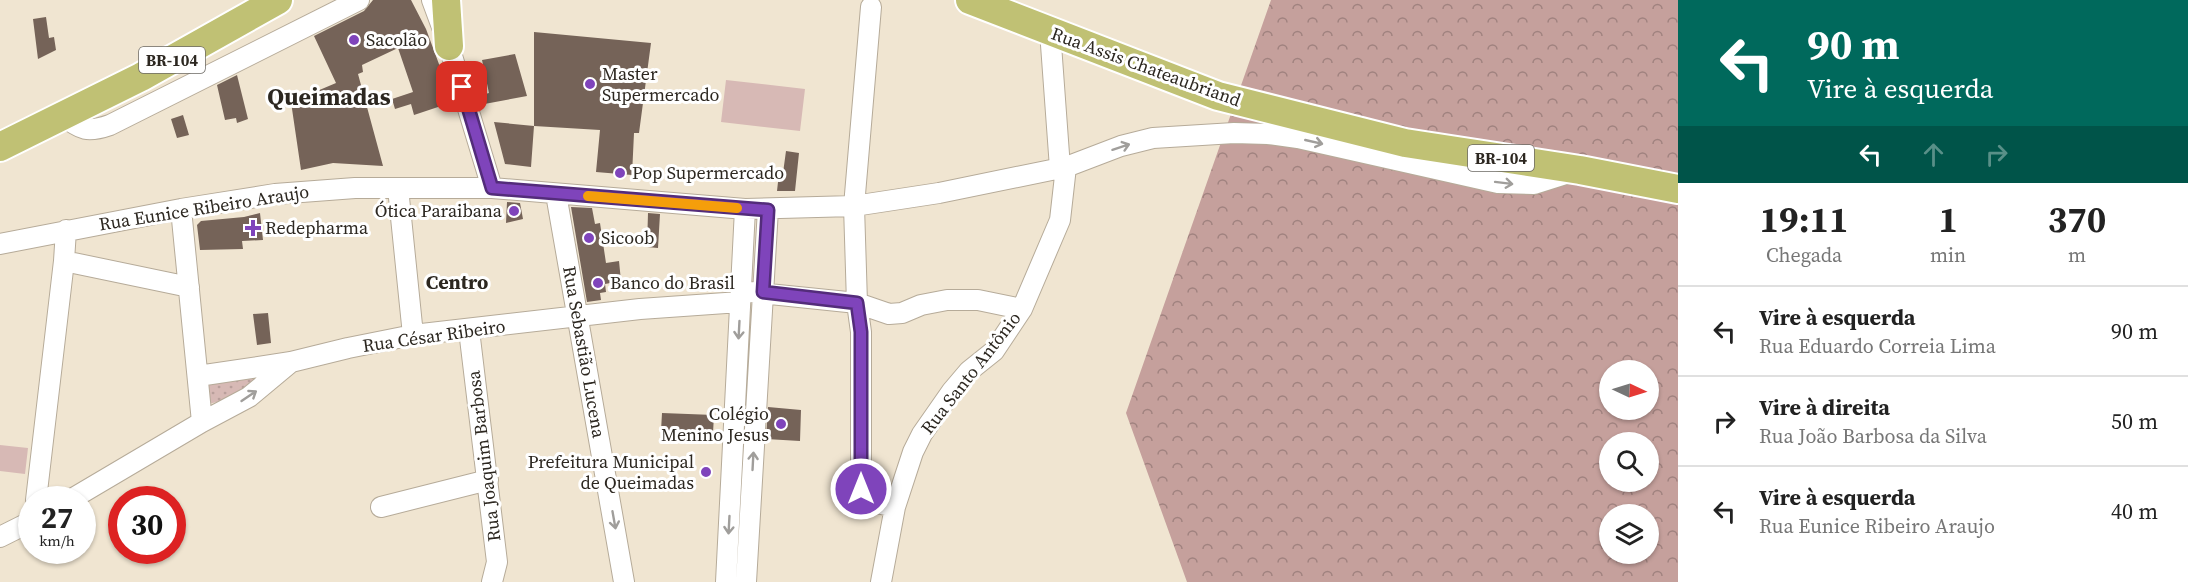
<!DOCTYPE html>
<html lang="pt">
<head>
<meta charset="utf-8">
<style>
	:root { --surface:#fff; --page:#f6f6f6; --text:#222; --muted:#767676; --line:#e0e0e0 }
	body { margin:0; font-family:"Source Serif 4",serif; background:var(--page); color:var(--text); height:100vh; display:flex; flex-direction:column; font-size:22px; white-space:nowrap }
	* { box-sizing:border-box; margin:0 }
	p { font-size:20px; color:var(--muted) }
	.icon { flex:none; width:33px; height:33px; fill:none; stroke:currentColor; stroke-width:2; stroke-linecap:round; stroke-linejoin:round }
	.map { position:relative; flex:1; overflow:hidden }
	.panel { display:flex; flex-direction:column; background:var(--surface); width:510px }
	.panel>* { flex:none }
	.banner { background:#00695c; color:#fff; overflow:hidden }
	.needle { width:39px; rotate:94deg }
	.tools { position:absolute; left:1599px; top:360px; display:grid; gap:12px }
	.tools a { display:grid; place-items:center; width:60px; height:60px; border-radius:50%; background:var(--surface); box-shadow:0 2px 4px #0004; font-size:30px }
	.speed { position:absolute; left:18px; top:486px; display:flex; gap:12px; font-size:30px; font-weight:700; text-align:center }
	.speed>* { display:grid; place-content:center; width:78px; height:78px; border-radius:50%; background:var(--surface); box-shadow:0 2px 4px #0004; line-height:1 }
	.speed small { font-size:15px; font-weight:400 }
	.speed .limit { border:9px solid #d22; background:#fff; color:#111 }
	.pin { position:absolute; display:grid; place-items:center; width:51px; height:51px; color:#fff; margin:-26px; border-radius:12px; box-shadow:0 3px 9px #0006 }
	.me { position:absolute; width:66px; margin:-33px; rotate:0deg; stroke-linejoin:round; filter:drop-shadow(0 0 4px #0008) }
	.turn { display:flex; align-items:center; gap:21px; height:126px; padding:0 30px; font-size:27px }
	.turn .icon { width:78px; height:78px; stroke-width:2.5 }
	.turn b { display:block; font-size:42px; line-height:51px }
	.lanes { display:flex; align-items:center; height:57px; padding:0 30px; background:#0003; justify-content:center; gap:30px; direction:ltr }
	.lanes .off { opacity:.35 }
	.eta { display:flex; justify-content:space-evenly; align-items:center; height:102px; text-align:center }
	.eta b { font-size:36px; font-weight:700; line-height:42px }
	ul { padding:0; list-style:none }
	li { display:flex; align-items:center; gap:18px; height:90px; padding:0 30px; border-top:2px solid var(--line) }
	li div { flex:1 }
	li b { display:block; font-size:22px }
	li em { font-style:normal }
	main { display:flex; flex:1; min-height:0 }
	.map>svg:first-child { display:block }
	.green { fill:#d7b9b5 }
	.forest { fill:url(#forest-crowns); fill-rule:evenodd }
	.park { fill:url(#park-dots) }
	.building { fill:#756358 }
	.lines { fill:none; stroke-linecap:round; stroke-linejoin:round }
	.minor-casing { stroke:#b6ab99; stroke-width:22 }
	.highway-casing { stroke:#fff; stroke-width:32 }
	.minor { stroke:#fff; stroke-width:20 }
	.highway { stroke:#c0c174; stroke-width:28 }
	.oneway { stroke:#a09e9b }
	.route-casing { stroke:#532c7a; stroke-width:15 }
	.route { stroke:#7f44bb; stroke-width:10 }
	.slow { stroke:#f59e0b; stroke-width:10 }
	.poi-dot { fill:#7f44bb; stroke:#fff; stroke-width:2 }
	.labels { text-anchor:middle; stroke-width:6; stroke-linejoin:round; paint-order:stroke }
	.shield { fill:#fff; stroke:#6b6863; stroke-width:1.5 }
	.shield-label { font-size:16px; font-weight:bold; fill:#2c2720 }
	.poi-label { font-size:18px; fill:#2c2720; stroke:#fff; text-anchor:start }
	.street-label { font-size:18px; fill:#2c2720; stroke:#fff }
	.neighbourhood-label { font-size:20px; font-weight:bold; fill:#2c2720; stroke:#fff }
	.district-label { font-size:24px; font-weight:bold; fill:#2c2720; stroke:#fff }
</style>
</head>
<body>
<main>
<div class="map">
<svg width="1678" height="582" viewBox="0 0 1678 582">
	<defs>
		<pattern id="forest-crowns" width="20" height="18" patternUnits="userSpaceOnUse" patternTransform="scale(1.5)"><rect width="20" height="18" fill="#c5a09c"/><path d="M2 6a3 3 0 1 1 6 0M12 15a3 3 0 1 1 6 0" fill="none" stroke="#a0827f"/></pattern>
		<pattern id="park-dots" width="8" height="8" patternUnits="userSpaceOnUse" patternTransform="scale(1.5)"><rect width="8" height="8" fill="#d7b9b5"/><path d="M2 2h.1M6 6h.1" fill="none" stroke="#b99f9b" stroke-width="1.8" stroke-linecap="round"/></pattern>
	</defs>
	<rect width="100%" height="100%" fill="#f0e5d1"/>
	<path class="green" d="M726,80L805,89L800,131L721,122Z
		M0,445L28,448L25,474L0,471Z"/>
	<path class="forest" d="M1271,0H1678V582H1187L1126,413ZM1610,370H1648V410H1610ZM1610,442H1648V482H1610ZM1610,514H1648V554H1610Z"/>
	<path class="park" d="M238,378H258L240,396L205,405L203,383Z"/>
	<path class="building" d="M373,0H411L426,29L453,102L414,115L411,104L395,109L392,99L413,92L398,48L362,65L363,72L358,74L383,166L333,163L301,170L291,102L336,83L314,36L364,11Z
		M46,17L49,38L54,37L56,50L38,59L33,19Z
		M534,32L651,43L639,133H634L632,175L596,172L600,130L534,126Z
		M515,54L527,96L479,105L477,96L489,93L482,60Z
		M237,75L248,119L237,123L236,118L225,120L217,85Z
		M183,115L189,135L177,138L171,119Z
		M494,122L534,126L531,167L505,164Z
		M786,151L799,153L795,191H777L779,173H783Z
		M507,202L520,203L523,219L506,223Z
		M571,207L592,208L595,224L600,223L606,263L619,261L621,281L605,284L606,292L600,293L601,300L587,302Z
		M260,213L263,240L242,241L243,249L200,250L197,225L201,221L244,217Z
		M648,213L660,214L658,248L647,247Z
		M268,313L271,343L257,345L253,314Z
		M768,407L801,410L800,441L766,439Z
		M662,413L714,415L713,433L661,431Z"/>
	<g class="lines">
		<defs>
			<path id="minor" d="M432,0L449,46L492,188
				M871,7L854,206L857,303L861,332V489L868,501L895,507
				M1050,31L1060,168
				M63,116C82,130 87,133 110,125L359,0
				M398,188L413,335
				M556,194L624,582
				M181,209L202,422
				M0,244L181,209L275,194L355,188H492L745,209L854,206L939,193L1066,167L1121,146L1153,138L1234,133L1268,134L1298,138L1498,183L1534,184L1572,172
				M64,261L189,287
				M750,292L857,303L889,314L902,313L921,305L947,300H978L1022,309
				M469,330L497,562L492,582
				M198,376L291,362L348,348L413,335L640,309L740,302
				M36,500L64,261L66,230
				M70,500L202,422L249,397L291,362
				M381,507L488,480
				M0,537L32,521
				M726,582L745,209
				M746,582L768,209
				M881,582L895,507L913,452L922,434L952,391L969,371L994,351L1022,309L1060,220L1066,167"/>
			<path id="highway" d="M446,0L449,46
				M970,0L1218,96L1405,143L1580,170L1678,189
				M0,147L141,77L278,0"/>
		</defs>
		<use href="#minor" class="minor-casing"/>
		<use href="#highway" class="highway-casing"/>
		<use href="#minor" class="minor"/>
		<use href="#highway" class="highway"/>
	</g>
	<defs><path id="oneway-shaft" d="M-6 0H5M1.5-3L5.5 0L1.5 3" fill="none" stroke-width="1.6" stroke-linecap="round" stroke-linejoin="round" transform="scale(1.5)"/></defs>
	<g class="oneway">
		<use href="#oneway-shaft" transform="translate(1314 142) rotate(13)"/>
		<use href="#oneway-shaft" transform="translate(1121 147) rotate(-18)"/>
		<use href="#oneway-shaft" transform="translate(1504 183) rotate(7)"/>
		<use href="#oneway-shaft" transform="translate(739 330) rotate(93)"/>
		<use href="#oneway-shaft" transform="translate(249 396) rotate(-34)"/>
		<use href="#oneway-shaft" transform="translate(753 461) rotate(-87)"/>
		<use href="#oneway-shaft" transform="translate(614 520) rotate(80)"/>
		<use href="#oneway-shaft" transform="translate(729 525) rotate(93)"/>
	</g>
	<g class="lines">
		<defs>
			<path id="route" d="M462,87L492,188L768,210L763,292L857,303L861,332V489"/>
		</defs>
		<use href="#route" class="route-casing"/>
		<use href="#route" class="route"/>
		<path class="slow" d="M588,196L737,208"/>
	</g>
	<g class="poi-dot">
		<circle cx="354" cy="40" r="6"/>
		<circle cx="590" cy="84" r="6"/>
		<circle cx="620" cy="173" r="6"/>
		<circle cx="514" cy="211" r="6"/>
		<path d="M250 219h6v6h6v6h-6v6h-6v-6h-6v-6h6z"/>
		<circle cx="589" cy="238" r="6"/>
		<circle cx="598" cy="283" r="6"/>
		<circle cx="781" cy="424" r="6"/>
		<circle cx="706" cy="472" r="6"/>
	</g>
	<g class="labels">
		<g class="shield">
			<rect x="139" y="47" width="66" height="26" rx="4.5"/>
			<rect x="1468" y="145" width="66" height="26" rx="4.5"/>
		</g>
		<g class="shield-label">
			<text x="172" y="66">BR-104</text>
			<text x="1501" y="164">BR-104</text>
		</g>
		<g class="poi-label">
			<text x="366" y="46">Sacolão</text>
			<text x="602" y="80">Master<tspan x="602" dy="21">Supermercado</tspan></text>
			<text x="632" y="179">Pop Supermercado</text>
			<text x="502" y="217" text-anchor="end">Ótica Paraibana</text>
			<text x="265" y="234">Redepharma</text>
			<text x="601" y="244">Sicoob</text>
			<text x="610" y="289">Banco do Brasil</text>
			<text x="769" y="420" text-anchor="end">Colégio<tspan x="769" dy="21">Menino Jesus</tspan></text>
			<text x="694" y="468" text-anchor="end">Prefeitura Municipal<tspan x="694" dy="21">de Queimadas</tspan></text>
		</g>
		<g class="street-label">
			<text transform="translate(1146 67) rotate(20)" y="6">Rua Assis Chateaubriand</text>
			<text transform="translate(204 208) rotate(-9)" y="6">Rua Eunice Ribeiro Araujo</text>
			<text transform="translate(434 336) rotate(-8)" y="6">Rua César Ribeiro</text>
			<text transform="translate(584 352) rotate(80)" y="6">Rua Sebastião Lucena</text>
			<text transform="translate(971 373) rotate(-52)" y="6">Rua Santo Antônio</text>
			<text transform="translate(484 456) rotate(-97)" y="6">Rua Joaquim Barbosa</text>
		</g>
		<g class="neighbourhood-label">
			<text x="457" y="289">Centro</text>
		</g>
		<g class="district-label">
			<text x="329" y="105">Queimadas</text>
		</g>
	</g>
</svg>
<div class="tools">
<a><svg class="needle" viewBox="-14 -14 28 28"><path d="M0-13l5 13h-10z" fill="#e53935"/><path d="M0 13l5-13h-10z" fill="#767676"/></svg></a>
<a><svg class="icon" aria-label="search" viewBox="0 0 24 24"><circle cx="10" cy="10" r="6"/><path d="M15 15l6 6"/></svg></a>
<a><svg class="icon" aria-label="layers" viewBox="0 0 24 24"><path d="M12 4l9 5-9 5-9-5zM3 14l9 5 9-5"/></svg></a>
</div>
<div class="speed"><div>27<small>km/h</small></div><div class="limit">30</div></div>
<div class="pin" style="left:462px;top:87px;background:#d93025"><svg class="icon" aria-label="arrive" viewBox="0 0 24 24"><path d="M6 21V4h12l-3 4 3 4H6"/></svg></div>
<svg class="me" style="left:861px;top:489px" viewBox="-20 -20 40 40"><circle r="17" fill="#7f44bb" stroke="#fff" stroke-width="3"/><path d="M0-11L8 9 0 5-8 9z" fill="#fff"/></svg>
</div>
<section class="panel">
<div class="banner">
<div class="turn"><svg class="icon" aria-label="left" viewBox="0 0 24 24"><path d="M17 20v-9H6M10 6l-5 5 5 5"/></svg><div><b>90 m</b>Vire à esquerda</div></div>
<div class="lanes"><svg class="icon" aria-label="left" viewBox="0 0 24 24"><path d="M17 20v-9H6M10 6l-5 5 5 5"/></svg><svg class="icon off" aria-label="ahead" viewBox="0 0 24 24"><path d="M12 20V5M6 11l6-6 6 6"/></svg><svg class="icon off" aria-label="right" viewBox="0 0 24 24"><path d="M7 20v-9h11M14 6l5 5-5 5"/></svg></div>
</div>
<div class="eta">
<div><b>19:11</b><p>Chegada</p></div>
<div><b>1</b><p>min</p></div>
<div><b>370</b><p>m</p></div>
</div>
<ul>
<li><svg class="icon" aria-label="left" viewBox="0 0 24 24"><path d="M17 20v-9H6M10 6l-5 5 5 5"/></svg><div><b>Vire à esquerda</b><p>Rua Eduardo Correia Lima</p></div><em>90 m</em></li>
<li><svg class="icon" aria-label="right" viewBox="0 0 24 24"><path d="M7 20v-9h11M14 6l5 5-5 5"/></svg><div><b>Vire à direita</b><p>Rua João Barbosa da Silva</p></div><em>50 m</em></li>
<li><svg class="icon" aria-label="left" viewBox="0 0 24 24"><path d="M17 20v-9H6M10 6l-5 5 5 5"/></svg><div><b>Vire à esquerda</b><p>Rua Eunice Ribeiro Araujo</p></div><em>40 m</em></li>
</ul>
</section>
</main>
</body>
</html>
